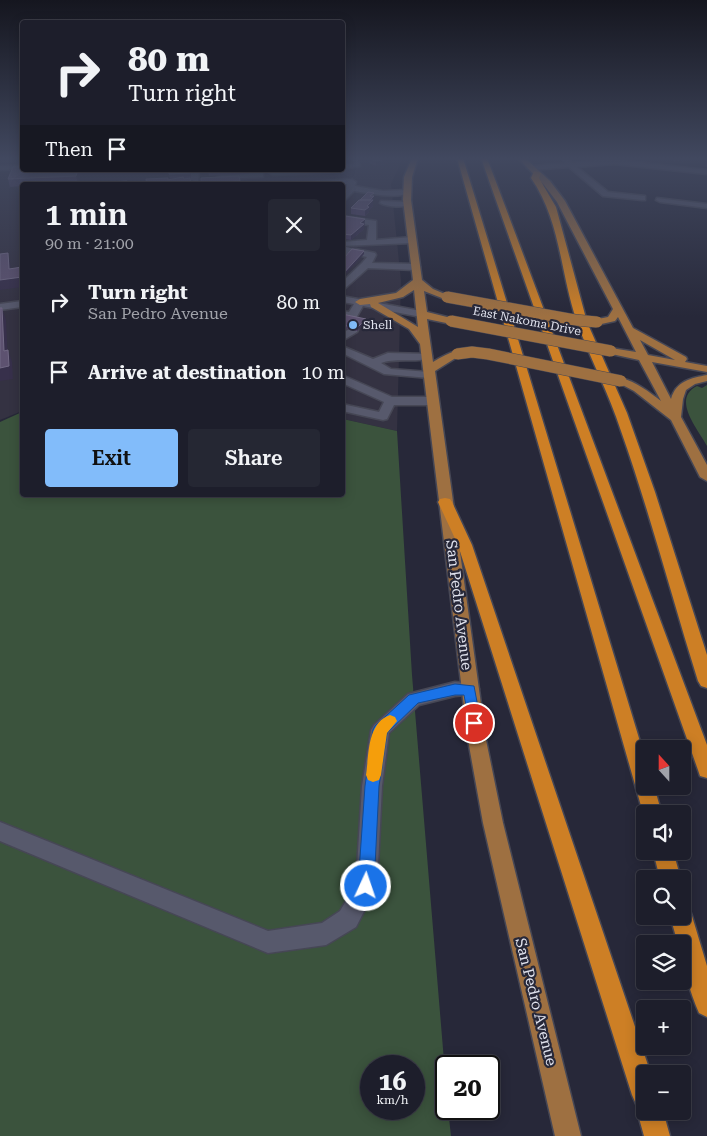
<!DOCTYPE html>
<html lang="en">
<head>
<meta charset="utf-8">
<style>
	:root { --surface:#1d1e2b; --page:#252733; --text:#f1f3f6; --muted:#a0a2a9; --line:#3b3c47; --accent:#82bcfa }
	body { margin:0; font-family:"Roboto Serif",serif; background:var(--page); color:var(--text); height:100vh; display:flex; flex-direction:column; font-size:19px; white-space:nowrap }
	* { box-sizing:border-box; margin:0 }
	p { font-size:16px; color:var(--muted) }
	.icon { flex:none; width:28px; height:28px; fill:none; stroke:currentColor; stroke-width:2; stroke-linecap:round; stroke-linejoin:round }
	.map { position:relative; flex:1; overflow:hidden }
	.side { position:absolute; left:20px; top:182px; width:325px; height:315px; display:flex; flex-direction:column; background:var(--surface); border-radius:5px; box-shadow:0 2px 12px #0003,0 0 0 1px var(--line) }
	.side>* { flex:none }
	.top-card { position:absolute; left:20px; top:20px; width:325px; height:152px; border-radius:5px; box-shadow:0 2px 12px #0003,0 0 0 1px var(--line); background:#1d1e2b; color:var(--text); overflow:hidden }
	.needle { width:32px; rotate:339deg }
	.fabs { position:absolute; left:636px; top:740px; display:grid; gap:10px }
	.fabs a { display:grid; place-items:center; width:55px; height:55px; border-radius:5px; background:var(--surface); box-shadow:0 2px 12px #0003,0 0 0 1px var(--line); font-size:25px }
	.speed { position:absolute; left:360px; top:1055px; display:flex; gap:10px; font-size:25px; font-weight:700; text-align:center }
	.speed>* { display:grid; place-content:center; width:65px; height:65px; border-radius:50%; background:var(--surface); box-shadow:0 2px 12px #0003,0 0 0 1px var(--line); line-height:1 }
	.speed small { font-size:12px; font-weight:400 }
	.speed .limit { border:2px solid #111; border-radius:8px; background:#fff; color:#111 }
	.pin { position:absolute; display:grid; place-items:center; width:42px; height:42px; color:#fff; margin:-21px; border:2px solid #fff; border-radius:50%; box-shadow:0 1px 5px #0007 }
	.me { position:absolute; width:55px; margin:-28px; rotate:3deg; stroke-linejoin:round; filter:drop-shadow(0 0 4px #0008) }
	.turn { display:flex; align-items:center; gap:18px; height:105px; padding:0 25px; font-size:22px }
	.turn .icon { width:65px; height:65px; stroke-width:2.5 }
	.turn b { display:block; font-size:35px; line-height:42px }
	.then { display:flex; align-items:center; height:48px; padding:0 25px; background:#0003; gap:10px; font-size:19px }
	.round { display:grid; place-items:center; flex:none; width:52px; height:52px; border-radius:5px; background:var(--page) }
	.overview { display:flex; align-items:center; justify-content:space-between; height:85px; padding:0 25px }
	h1 { font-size:30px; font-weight:600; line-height:38px }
	.primary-button { display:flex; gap:10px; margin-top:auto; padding:10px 25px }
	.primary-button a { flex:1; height:58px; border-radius:5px; background:var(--accent); color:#111; font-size:20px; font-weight:600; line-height:58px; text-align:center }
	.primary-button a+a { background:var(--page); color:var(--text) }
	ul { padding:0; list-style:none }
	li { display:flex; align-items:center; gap:15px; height:70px; padding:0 25px }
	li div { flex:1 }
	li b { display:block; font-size:19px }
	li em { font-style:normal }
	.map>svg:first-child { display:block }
	.commercial { fill:#343242 }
	.green { fill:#3b533d; fill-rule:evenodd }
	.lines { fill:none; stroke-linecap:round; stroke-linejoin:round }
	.minor-casing { stroke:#464755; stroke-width:3 }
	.major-casing { stroke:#464755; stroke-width:3 }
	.highway-casing { stroke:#464755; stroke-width:3 }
	.minor { fill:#57596c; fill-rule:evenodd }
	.major { fill:#9e7041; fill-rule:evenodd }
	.highway { fill:#cd7f25; fill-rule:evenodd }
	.major-bridge-casing { stroke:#464755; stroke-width:12; stroke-linecap:butt }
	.major-bridge { stroke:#9e7041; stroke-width:11 }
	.wall { fill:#4d4162 }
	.shaded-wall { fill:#37304b }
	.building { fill:#5d5270; stroke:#716984 }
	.route { fill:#1a73e8; stroke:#114b97 }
	.slow { fill:#f59e0b }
	.poi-dot { fill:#82bcfa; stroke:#272839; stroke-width:2 }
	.labels { text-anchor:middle; stroke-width:4.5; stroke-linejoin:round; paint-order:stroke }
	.far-street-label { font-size:12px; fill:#e0e2ed; stroke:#272839 }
	.far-poi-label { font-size:12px; fill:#e0e2ed; stroke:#272839; text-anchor:start }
	.street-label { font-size:15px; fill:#e0e2ed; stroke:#272839 }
</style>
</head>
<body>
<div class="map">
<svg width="707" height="1136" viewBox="0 0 707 1136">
	<rect width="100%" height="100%" fill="#272839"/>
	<path class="commercial" d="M0,158H22V170H342L343,158H403L391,184L401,281L397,431L343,419L342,185H22V411L0,420Z"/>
	<path class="green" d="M707,385V446C698,429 671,399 697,386L702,388Z
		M22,412V495H342L343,419L397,431L412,675L446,1085V1109H448L451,1136H0V422ZM371,1066H414V1109H371Z"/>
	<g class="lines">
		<defs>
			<path id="minor" d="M351,158H357L360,166L342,169V165L354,163Z
				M562,158H568L572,163L619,158L618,160L707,170V174L614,164L577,167L608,192L645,196V200H642L603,196L569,167L531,170L527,168L531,166L565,163Z
				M22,165V169L0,170V166Z
				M191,170H199L198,182L191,180Z
				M255,170H263V177L221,179L217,177L221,175L256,173Z
				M265,170L275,171L342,170L338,172L273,175Z
				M351,179L356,182L355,186L383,191L406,190L410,192C398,200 368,193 354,191L342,203C342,195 347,192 347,184L295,185L299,183Z
				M657,198L707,204V208L660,202L656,200Z
				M381,201L407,202L411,204C404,208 387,207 380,203Z
				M342,216L376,221V240L412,237L416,240L412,243L342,246V242L367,240L369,225L342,221Z
				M346,247L375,253L376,255L372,263L415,264L420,267L415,270L368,268L342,291V282L362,263L367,257L348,253L342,258V249Z
				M342,296L421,311L426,314L421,317L363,306L356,318L342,317V311L349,312L354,304L342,302Z
				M22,301V307L0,310V304Z
				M353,327L357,328L358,330L357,332L342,341V333Z
				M342,346L373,359L388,353L431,354L432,356C423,364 395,357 381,363L391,369L429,372L435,375L429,378L384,374L342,353Z
				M342,375L392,397H432L438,401L432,405H394L387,419L383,420L342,411V404L379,412L384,402L342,383Z
				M455,682L476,684L479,689L476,694L455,696L419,705L389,733L382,786L377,886L356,927L326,945L268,953L0,841V822L268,931L322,923L340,911L356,884L362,786L371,730L374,725L408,694Z"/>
			<path id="major" d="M412,158H418L412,177L411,200L422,280L433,289L452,297L447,300L424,291L427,312L455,319L456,321L451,324L427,319L433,362C441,357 448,353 457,351L462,354L435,371L486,740L503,823L581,1136H555L483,823L468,740L420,344L409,329L371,307L370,304L360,305L355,302L360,299L396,293L413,280L403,200L404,177ZM414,290L418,327L378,303L403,297Z
				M518,158H525L550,181L565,201L633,328L686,357L687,359L685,362L707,366V372L652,362L671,399C676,381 691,378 707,375V381L695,384L686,390L683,399L681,417L707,465V481L700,477L671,420L634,391L615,381L621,378C637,382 649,392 661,401L639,360L607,353L606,351L611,348L636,352L618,317L615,321L597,325L592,322L593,320L608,317L613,309L557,202L544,185ZM640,340L675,360L648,355Z"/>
			<path id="highway" d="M457,158H463L645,758V786H654L662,814H645V820Z
				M481,158H487L707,745V778L700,776L698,770Z
				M534,171L541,173L539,178L556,207L587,322L627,413L655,492L707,655V688L701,686L698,681C672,598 650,513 621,431C609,393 590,359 577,322C560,273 561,221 531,178Z
				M445,498L450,499L452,502L472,545L651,1074H645V1111H663L670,1136H644L637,1111L639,1105L636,1104L632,1095L458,545L438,502L440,499Z
				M653,851H673L681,879H660Z
				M682,906L689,908L692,916L707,966V1017L699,1013C690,992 682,967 682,944H678L670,916H682Z"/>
		</defs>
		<use href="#minor" class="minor-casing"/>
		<use href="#major" class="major-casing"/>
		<use href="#highway" class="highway-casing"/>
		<use href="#minor" class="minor"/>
		<use href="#major" class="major"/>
		<use href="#highway" class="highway"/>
		<defs>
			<path id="major-bridge" d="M447,297L575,320L597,322
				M451,321L611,351
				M457,354L472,352L488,354L621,381"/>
		</defs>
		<use href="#major-bridge" class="major-bridge-casing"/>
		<use href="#major-bridge" class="major-bridge"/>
	</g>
	<path class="wall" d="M361,158H388L386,164L376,166L369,163L370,160L363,159Z
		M649,158H680L679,161Z
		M682,158H707V167L705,166L706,160Z
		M190,170L191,178L168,180L170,179L169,174Z
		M208,170H256L248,171L249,174L209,176Z
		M292,170H315V171L292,172Z
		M81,171L78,183L45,185H22V186L10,187L8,179Z
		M239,176L240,185H201V178Z
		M374,195L373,196L374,199L373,200V206L369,210V212L365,216L351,214V208Z
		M342,217L365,224L364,225V229L351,240L343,239Z
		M342,314L365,322L357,331L342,328Z"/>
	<path class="shaded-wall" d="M386,158H388L386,164L376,166V161Z
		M78,170H81V171L78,183L76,176Z
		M374,196V199L373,200V206L369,210V212L365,216V210L367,206L370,201Z
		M365,219L364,229L351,240V235L360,223Z
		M364,251V254L342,278V275Z
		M8,253L10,262L11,277L9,269Z
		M22,277V287L0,290V280Z
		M2,308L6,320L8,363L4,351Z
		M366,319L365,322L357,331V328Z
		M8,350L12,362L13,379L0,381V368Z"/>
	<path class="building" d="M370,158H386V159L376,161Z
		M13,167H22V170H78L76,176L8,179Z
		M169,170H190V173L169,174Z
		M239,176L240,181L201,183V178Z
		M183,177L184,179L190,178L191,185H147L146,179L168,178V180Z
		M127,181V185H92L93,183Z
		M76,184V185H50Z
		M368,192L374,193L370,196H374L370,200H360Z
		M359,200H373L367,206L369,207L365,210L351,208Z
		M345,216L365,219L360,223L364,224L351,235L343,234L345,232L342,231V217Z
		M352,249L364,251L342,275V260Z
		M8,253L9,269L22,267V277L0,280V254Z
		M0,308H2L4,351L8,350L9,366L0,368Z
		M342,314L366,319L357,328L342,325Z"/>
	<linearGradient id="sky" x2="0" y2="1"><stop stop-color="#15161f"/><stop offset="0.5" stop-color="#41485f"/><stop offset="1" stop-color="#41485f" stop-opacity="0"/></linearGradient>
	<rect width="707" height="317" fill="url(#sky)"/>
	<path class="route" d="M455,684L474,686L481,723L479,727L474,729L470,727L464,695H455L418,703L387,733L379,786L374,886L372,892L366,894L360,892L358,886L365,786L373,730L375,726L409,695Z"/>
	<path class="slow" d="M390,715L395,717L397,721L387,733L381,775L379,780L373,782L368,780L366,775C369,755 367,723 390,715Z"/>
	<circle class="poi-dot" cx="353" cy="325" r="5"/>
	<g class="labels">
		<g class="far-street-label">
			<text transform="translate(527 321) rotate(11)" y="4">East Nakoma Drive</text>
		</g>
		<g class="far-poi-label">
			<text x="363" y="329">Shell</text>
		</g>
		<g class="street-label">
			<text transform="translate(459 605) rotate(83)" y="5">San Pedro Avenue</text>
			<text transform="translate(536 1002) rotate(76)" y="5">San Pedro Avenue</text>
		</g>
	</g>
</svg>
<div class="fabs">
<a><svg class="needle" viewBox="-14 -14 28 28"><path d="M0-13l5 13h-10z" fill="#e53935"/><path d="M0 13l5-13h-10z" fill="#a0a2a9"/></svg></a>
<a><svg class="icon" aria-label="sound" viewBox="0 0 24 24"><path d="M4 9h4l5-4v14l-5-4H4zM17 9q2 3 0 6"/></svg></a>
<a><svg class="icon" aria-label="search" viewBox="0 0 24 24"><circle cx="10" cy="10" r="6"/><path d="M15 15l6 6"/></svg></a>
<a><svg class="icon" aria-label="layers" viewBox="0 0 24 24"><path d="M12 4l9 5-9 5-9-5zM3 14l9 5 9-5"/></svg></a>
<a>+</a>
<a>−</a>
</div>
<div class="speed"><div>16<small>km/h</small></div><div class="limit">20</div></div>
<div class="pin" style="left:474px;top:723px;background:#d93025"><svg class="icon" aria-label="arrive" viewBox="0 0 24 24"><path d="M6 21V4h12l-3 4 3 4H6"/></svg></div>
<svg class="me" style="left:366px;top:886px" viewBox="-20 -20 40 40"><circle r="17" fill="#1a73e8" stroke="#fff" stroke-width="3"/><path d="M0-11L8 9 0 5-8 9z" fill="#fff"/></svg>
<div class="top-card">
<div class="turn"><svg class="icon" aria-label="right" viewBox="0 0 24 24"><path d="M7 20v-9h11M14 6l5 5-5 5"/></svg><div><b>80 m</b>Turn right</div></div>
<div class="then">Then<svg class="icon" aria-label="arrive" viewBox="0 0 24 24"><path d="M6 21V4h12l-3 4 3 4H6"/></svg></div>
</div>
<section class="side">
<div class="overview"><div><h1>1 min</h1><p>90 m · 21:00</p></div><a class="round"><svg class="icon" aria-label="close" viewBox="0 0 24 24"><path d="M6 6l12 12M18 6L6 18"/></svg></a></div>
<ul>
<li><svg class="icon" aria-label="right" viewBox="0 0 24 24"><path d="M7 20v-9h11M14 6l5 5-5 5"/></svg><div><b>Turn right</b><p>San Pedro Avenue</p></div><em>80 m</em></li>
<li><svg class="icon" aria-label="arrive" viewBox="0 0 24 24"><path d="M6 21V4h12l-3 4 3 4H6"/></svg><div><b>Arrive at destination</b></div><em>10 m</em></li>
</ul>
<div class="primary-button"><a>Exit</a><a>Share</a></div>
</section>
</div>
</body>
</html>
